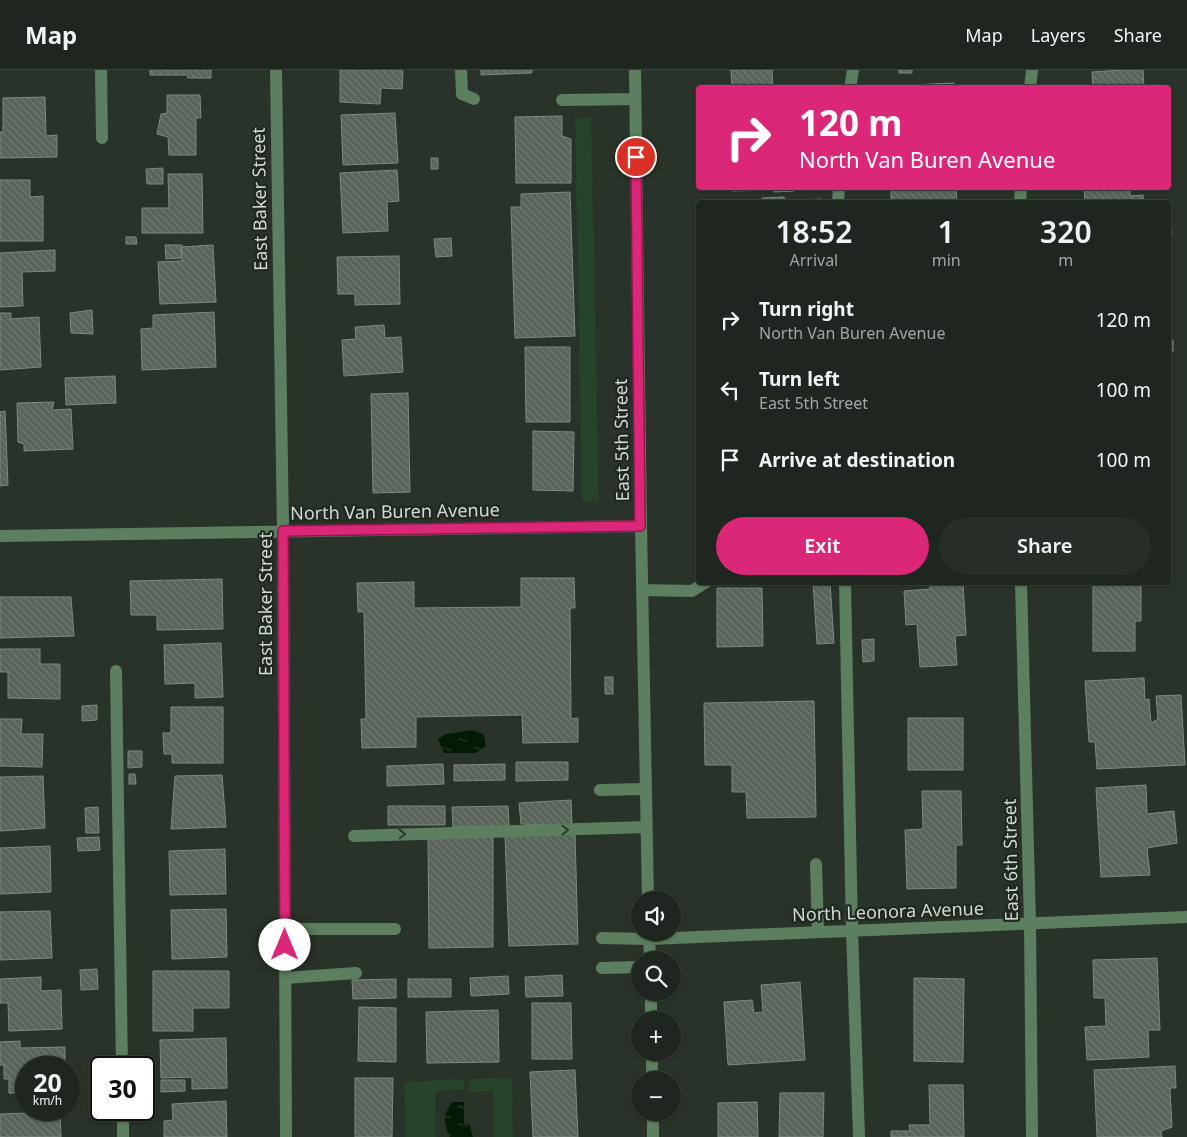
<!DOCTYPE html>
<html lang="en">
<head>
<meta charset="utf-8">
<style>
	:root { --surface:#1f261f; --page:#272e28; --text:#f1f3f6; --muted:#a1a5a4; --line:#3c433d; --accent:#db2777 }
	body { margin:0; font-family:"Noto Sans",sans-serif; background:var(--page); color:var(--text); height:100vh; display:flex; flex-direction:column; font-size:19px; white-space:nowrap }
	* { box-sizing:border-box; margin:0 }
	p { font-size:16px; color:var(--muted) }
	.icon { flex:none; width:28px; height:28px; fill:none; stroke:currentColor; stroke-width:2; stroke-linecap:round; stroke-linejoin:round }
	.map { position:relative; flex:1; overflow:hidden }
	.sheet { position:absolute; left:696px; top:130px; width:475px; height:385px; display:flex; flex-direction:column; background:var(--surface); border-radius:5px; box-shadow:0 1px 4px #0004,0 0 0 1px var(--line) }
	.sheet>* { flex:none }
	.guide { position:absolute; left:696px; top:15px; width:475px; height:105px; border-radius:5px; box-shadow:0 1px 4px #0004,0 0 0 1px var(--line); background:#db2777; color:#fff; overflow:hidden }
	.controls { position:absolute; left:631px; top:821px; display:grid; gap:10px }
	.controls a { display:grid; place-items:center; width:50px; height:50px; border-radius:50%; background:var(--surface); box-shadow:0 1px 4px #0004,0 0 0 1px var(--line); font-size:25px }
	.speed { position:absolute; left:15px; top:986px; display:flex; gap:10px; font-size:25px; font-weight:700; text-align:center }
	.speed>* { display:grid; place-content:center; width:65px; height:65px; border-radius:50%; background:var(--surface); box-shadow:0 1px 4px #0004,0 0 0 1px var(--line); line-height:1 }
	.speed small { font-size:12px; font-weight:400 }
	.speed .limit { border:2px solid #111; border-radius:8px; background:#fff; color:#111 }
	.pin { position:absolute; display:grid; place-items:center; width:42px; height:42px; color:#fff; margin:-21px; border:2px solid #fff; border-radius:50%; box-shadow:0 1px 5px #0007 }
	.me { position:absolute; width:55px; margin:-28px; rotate:0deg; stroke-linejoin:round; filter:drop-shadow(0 0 4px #0008) }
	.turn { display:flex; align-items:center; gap:18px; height:105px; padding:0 20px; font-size:22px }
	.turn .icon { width:65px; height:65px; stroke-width:2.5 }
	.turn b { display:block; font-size:35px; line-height:42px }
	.eta { display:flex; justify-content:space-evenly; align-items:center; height:85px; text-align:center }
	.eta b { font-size:30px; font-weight:600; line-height:35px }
	.cta { display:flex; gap:10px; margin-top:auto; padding:10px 20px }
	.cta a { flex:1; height:58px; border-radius:30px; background:var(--accent); color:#fff; font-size:20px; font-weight:600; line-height:58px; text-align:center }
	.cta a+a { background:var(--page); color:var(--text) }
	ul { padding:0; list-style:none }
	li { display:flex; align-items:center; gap:15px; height:70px; padding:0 20px }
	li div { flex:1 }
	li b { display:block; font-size:19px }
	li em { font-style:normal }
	header { display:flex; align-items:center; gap:30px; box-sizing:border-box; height:70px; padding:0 25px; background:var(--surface); border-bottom:1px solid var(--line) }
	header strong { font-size:24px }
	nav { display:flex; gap:28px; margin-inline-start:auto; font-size:18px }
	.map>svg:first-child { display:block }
	.green { fill:#264429 }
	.water { fill:url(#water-ripples) }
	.building { fill:url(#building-back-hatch); stroke:#7e897f }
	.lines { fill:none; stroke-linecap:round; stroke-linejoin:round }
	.minor { stroke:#5c805f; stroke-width:12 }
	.oneway { stroke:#2b3a2d }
	.route-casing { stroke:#8e194d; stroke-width:12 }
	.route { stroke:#db2777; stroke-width:9 }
	.labels { text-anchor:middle; stroke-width:4.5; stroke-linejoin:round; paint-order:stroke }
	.street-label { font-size:18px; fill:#d2d8d2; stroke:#1f2920 }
</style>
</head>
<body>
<header>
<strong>Map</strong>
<nav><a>Map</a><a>Layers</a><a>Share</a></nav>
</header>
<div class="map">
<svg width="1187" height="1067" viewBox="0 0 1187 1067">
	<defs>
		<pattern id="water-ripples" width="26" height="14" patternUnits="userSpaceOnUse" patternTransform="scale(1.25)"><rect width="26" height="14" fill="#031b06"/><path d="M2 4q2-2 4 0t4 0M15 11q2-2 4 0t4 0" fill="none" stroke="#273b29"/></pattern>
		<pattern id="building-back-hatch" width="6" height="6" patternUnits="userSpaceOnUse" patternTransform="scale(1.25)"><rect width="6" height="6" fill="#586359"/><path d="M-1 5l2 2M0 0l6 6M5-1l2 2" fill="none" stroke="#6f7970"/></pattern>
	</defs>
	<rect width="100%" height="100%" fill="#293329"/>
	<path class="green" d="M591,47L599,431H582L575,48Z
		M512,1008L513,1067H494L493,1021L469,1022V1009Z
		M465,1009L464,1019L435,1022L436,1067H406L404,1012Z"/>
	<path class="water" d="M474,660L484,665L486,676L476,683H444L438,669L446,664Z
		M452,1032H464V1054L470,1055L473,1067H450C443,1052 443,1045 452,1032Z"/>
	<path class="building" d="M150,0H211V8H188L187,5H150Z
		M340,0H399L403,1L402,19L381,18L380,34L340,32Z
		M481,0H532V3L481,5Z
		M731,0H772L773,18H732Z
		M899,0H912V3H899Z
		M1122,0H1143L1144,18H1093L1092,2Z
		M954,13V18H909V15Z
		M167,25H200L201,48H196V85H169L168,67L157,64L161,44L167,43Z
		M45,27L46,66L57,65V87L0,88V62H3V28Z
		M395,43L398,93L343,95L341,45Z
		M562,46V66L571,69V113H516L515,47Z
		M431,88H438V99H431Z
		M163,98V114H147L146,99Z
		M397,100L399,131L387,132L388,161L343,163L340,103Z
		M168,104H202L203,163H142V138H169Z
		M0,110H30V127L43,126V171H0Z
		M732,118H770V120L732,121Z
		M774,118H794V121L774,122Z
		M891,118H956L957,132H891Z
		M1084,118H1130V126L1143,125L1144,132H1085Z
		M570,122L575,266L515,268L511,137H521V124Z
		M784,127L785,132H762V128Z
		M821,129V132H785V131Z
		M1169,137H1170L1172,164L1169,165Z
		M126,167H136L137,174H126Z
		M451,168L452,186L436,187L434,169Z
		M165,175H182L181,188L166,189Z
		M213,175L216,232L160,234L158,192L182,191L181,177Z
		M55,180V201L22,202L23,236L0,237V183Z
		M399,186L400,234L355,235V224H338L337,187Z
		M92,240L93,264L71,263L70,243Z
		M214,242L216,297L142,300L141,259L153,258V245Z
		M0,243H11V249L39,247L41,297L0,300Z
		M384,255L385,268L401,267L403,302L344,306L342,270L356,269L355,257Z
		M1173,270V281H1169V271Z
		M525,277H570V352H526Z
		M115,306L116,333L66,335L65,308Z
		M408,323L410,422L373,423L371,324Z
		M54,332L52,340L71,339L73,379L24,381V374L18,372L17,333Z
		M5,341L8,415L0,416V342Z
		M533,361L574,362L573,421L533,420Z
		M521,508H574L575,538H570L571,649L578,648V672L523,673L522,645L416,647V677L362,678L361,649H366L364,542H358L357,513L414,512V538L521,537Z
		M222,509L223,559L157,560V545H131L130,511Z
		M813,512H830L834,573L817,574Z
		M930,512H963L966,565L955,566L957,595L920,597L917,554L906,555L904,521L930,519Z
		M1093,512H1133V515H1141V551H1135V581H1093Z
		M717,518H762L763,576L717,577Z
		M0,527H71L74,566L0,568Z
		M874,569V591L863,592L862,570Z
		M221,573L223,627L195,628V613L165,614L164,575Z
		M0,579H40V594H60V629L8,628V602H0Z
		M605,607H613V624H605Z
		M1144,608L1145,630L1149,629L1151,653L1158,649L1156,626L1181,625L1185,695L1097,699L1095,672H1089L1085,611Z
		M814,631L816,747L747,748L746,722H732V695H705L704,633Z
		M97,635V650L82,651V636Z
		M171,637H223V693H172V684H164L163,663H171Z
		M908,648H963V700H908Z
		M0,649H22L21,664H43L42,697L0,696Z
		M128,681H142V697L128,698Z
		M516,692H568V710L516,711Z
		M443,694L444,714L387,716V696Z
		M505,694V710L454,711V695Z
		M129,704H135L136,714H129Z
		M222,705L226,757L171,759L175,706Z
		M43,706L45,758L0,761V707Z
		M1146,715L1147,744L1174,741L1177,773L1147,778L1150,805L1101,807L1096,718Z
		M922,721H961L962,775H956V818L907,819L905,760L923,759Z
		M571,730L572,756L521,754L519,733Z
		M388,736H445V755H388Z
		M508,736L509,756L453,757L452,737Z
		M98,737L99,763H86L85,738Z
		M575,764L578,874L509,876L505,765Z
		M428,766H493V877L429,878Z
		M99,767L100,780L78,781L77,768Z
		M50,776L51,822L0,824V778Z
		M225,779L226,824L170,825L169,781Z
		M226,839L227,887L172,889L171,840Z
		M50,841L52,888L0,890V842Z
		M1157,888L1160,960H1148L1149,987L1087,990L1085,957L1106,956L1105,928H1094L1093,890Z
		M97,899L98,919L81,920L80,900Z
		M153,901H229V938H193V961H153Z
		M562,905L563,926L526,927L525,907Z
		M508,906L509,924L471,926L470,908Z
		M41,907V921L61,920L62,959L9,961L8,933H0V909Z
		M914,908L964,909L963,992L914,991Z
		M396,909V928L353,929L352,910Z
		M408,909H451V927H408Z
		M800,912L805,990L728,995L724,932L752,930L754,943L763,942L761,915Z
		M532,933H571L572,989H532Z
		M359,937L396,938V992L358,991Z
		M498,940L499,992L427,993L426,942Z
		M226,968L227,1018L192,1019V1007L161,1008L160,970Z
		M20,971V978L65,977V998H26V1023H9V1009H4V995H0V972Z
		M1175,996L1176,1018H1170L1172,1057L1161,1061L1162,1067H1097L1094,1000Z
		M575,1000L578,1067H533L530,1002Z
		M355,1008H393L392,1067H355Z
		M161,1010H185V1021L161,1022Z
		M929,1015H963L964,1067H891V1061H910L909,1055H930Z
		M780,1023H824L823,1067H779Z
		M226,1031L227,1067H164V1051L173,1050L172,1034Z
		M757,1032L758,1067H718V1033Z
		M60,1042L61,1067H0V1044Z"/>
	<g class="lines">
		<path class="minor" d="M101,0L102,68
			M276,0L283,461L286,1067
			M461,0L462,24L474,29
			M635,0L641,456L648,830
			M850,18L853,0
			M1030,18L1032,0
			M562,30L635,29
			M838,132L839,118
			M1020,132L1021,118
			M0,466L641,456
			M845,512L852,861L859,1067
			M1021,512L1030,853L1032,1067
			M642,520L692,521L706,512
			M116,601L122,998
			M600,720L645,719
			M354,766L646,757
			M816,794L818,862
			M285,859H395
			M649,863L650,890
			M602,868L650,869L1187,847
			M602,898L640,897
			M285,908L356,903
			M651,922V950
			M652,982V1010
			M123,1040V1067
			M653,1042V1067"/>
	</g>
	<defs><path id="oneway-chevron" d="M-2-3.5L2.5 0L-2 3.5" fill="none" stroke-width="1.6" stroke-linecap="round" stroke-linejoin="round" transform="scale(1.25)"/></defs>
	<g class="oneway">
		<use href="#oneway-chevron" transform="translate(565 760) rotate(-1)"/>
		<use href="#oneway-chevron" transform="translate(402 764) rotate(-1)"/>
	</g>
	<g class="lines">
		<defs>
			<path id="route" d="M285,875L283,461L640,456L636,87"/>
		</defs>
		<use href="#route" class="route-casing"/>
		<use href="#route" class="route"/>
	</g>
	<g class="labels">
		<g class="street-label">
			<text transform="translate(260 129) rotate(-91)" y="6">East Baker Street</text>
			<text transform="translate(622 370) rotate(-91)" y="6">East 5th Street</text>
			<text transform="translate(395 442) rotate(-1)" y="6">North Van Buren Avenue</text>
			<text transform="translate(266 534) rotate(-90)" y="6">East Baker Street</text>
			<text transform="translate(1011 790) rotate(-91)" y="6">East 6th Street</text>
			<text transform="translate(888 842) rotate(-2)" y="6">North Leonora Avenue</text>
		</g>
	</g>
</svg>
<div class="controls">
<a><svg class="icon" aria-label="sound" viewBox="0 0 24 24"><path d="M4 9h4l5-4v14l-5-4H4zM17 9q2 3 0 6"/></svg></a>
<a><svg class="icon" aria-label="search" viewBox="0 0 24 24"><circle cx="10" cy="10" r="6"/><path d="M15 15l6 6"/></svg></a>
<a>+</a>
<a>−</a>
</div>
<div class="speed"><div>20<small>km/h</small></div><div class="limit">30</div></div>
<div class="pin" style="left:636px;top:87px;background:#d93025"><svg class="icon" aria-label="arrive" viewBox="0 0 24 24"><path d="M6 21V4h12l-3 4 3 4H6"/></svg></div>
<svg class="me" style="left:285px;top:875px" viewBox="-20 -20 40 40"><circle r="19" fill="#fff"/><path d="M0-13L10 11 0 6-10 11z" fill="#db2777"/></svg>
<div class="guide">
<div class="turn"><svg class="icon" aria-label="right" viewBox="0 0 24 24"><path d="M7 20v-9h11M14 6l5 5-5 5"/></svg><div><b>120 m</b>North Van Buren Avenue</div></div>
</div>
<section class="sheet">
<div class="eta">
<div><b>18:52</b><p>Arrival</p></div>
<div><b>1</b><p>min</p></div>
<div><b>320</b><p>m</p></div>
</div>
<ul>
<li><svg class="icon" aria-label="right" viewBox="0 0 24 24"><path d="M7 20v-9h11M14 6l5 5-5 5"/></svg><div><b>Turn right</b><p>North Van Buren Avenue</p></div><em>120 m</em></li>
<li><svg class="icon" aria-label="left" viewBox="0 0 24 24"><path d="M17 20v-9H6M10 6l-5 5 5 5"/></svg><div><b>Turn left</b><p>East 5th Street</p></div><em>100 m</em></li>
<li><svg class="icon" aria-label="arrive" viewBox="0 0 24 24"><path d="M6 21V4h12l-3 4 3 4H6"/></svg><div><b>Arrive at destination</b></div><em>100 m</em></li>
</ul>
<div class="cta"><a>Exit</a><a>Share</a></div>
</section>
</div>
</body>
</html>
